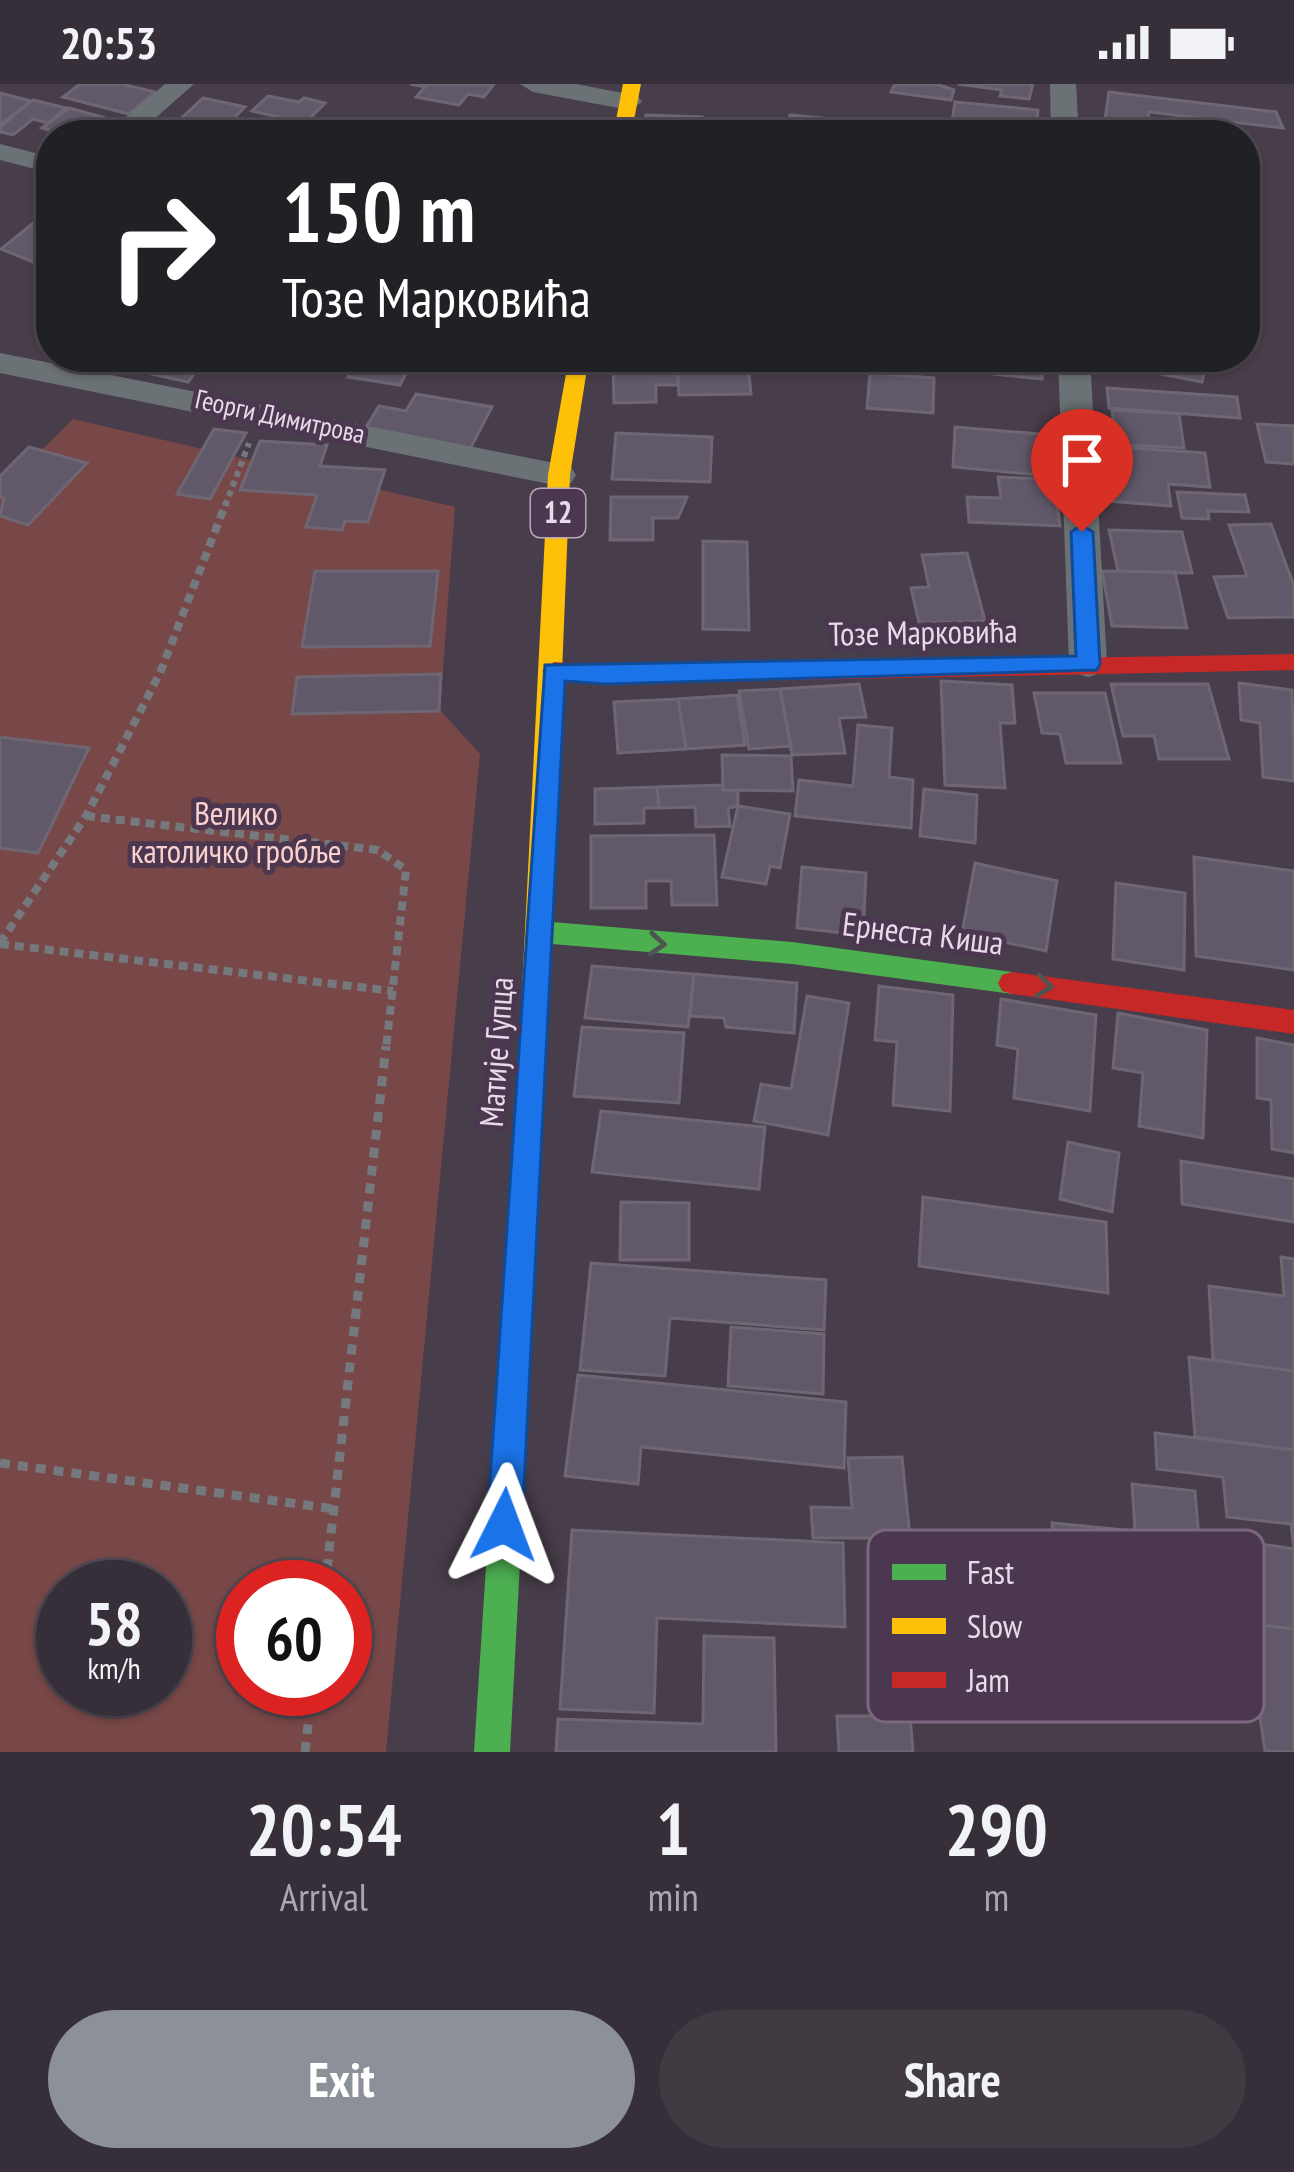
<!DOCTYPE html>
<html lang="en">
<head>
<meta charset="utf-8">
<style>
	:root { --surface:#362e38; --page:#413a43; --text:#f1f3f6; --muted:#aaa8ae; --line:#504a53; --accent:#8c9099 }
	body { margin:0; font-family:"PT Sans Narrow",sans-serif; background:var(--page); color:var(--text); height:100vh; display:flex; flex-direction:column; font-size:45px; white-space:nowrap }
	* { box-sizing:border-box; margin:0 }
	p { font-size:39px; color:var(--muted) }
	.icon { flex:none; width:66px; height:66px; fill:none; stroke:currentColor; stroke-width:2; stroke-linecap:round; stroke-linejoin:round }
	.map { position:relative; height:1668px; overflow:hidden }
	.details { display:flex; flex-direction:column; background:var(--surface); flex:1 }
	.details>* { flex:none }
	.guide { position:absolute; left:36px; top:36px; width:1224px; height:252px; border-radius:48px; box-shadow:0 3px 9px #0004,0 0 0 3px var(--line); background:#202124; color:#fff; overflow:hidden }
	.speed { position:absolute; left:36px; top:1476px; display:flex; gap:24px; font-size:60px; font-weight:700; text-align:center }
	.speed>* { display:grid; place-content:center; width:156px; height:156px; border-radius:50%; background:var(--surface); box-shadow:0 3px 9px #0004,0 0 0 3px var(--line); line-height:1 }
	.speed small { font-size:30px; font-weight:400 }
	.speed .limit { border:18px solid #d22; background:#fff; color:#111 }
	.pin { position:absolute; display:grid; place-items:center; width:102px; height:102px; color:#fff; margin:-123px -51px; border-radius:50% 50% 50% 0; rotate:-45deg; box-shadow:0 0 12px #0007 }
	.pin .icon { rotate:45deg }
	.me { position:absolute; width:132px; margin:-66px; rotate:3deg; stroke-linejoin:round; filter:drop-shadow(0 0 9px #0008) }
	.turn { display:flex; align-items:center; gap:42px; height:252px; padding:0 48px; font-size:54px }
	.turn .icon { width:156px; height:156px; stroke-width:2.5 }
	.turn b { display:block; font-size:84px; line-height:102px }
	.eta { display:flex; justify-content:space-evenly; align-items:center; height:204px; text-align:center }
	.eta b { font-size:72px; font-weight:700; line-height:84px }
	.primary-button { display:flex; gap:24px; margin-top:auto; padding:24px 48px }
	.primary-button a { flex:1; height:138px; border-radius:72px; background:var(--accent); color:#fff; font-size:48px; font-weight:700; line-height:138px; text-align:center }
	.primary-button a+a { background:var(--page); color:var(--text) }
	.status { display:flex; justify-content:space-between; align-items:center; height:84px; padding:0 60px; background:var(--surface); direction:ltr }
	.status svg { height:33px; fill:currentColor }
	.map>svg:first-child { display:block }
	.green { fill:#784747; fill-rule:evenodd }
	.building { fill:#615869; stroke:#6e6773; stroke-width:3 }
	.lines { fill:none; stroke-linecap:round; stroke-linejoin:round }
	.path-far2 { stroke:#75787d; stroke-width:6; stroke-dasharray:6 4.5; stroke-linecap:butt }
	.path-far1 { stroke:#75787d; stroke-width:8; stroke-dasharray:9 6; stroke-linecap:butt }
	.path { stroke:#75787d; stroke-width:9; stroke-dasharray:10 8; stroke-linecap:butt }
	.street { fill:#6b7275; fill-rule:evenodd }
	.fast { fill:#4caf50; fill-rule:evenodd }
	.slow { fill:#ffc107; fill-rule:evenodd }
	.jam { fill:#c62828; fill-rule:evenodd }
	.oneway { stroke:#4c5550 }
	.route { fill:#1a73e8; stroke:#114b97; stroke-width:3 }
	.labels { text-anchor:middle; stroke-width:10; stroke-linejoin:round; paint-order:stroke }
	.far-street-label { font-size:27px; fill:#e8dae9; stroke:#4c3750 }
	.shield { fill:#4c3750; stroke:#b9a9bb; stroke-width:3 }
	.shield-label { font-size:30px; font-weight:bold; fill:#e8dae9 }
	.street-label { font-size:33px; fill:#e8dae9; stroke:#4c3750 }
	.park-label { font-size:33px; fill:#fbd1ce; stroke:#4c3750 }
	.key { fill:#4c3750; stroke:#7b687e; stroke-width:3 }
	.key-label { font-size:33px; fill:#e8dae9 }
</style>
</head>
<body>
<div class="status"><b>20:53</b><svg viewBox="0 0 49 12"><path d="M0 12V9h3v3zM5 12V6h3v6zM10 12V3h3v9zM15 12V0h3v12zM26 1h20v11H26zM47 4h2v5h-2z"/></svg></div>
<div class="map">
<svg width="1294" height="1668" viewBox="0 0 1294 1668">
	<rect width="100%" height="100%" fill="#483d4a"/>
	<path class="green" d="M73,335L455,423L440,626L480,670L386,1668H0V407ZM63,1503H165V1605H63ZM243,1503H345V1605H243Z"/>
	<path class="building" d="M80,0H121L155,8L129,30L63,13Z
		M410,0H494L484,13L468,10L459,21L416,13L425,3Z
		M895,0H936L954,6L951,16L891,8Z
		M958,0H1033L1029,15L1000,12L1002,6Z
		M1109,8L1276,28L1283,44L1149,28L1147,40L1105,35Z
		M0,9L31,17L0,41Z
		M268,12L299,18L304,14L325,19L305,39L252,27Z
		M203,14L245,23L234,34L245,36L230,51L173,42Z
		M33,16L66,24L48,39L33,35L13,51L0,48V43Z
		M955,18L1038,26L1036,46L952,38Z
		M69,24L120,38L103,51H66L42,44Z
		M646,31L702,33L701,51H643Z
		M790,31L823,34L819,51H786Z
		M447,36L496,44L491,51H437Z
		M916,38L968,44L966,51H913Z
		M285,40L351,51H276Z
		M47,128L51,129V185L1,165Z
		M150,273H207L188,298L138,287Z
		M359,273H433L429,282L411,280L400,301L348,293Z
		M967,273H1044L1042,295L992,290L994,276Z
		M1117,273H1208L1202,298L1115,281Z
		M748,279L751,310L679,311L677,280Z
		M613,280H677L678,301H656V318L614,319Z
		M870,289L934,294L933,329L867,324Z
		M1107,304L1237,313L1240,334L1109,324Z
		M416,310L492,323L469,367L363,348L379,322L406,327Z
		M1112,326L1179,330L1184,364L1116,360Z
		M1257,340L1294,342V380L1266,378Z
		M955,343L1051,351V392L953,383Z
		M214,345L246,349L210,415L177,410Z
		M616,349L712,353L710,398L612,395Z
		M260,357L327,361L320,382L385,386L368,438L345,437L342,446L306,443L317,411L240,406Z
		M1104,362L1205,369L1210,403L1168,400L1171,422L1109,417Z
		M29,363L87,379L28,441L0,432L4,414L0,413V392Z
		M998,393L1054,395L1060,442L969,438L967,413L1001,414Z
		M1177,408L1245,411L1249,428L1208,427L1209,435L1182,434Z
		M611,413H687L678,434H653V456H610Z
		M1271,440L1294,502V533L1228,534L1214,493L1247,492L1229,441Z
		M1109,446L1182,448L1192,489L1118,487Z
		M703,457L747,458L749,546L703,545Z
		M967,469L985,537L919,539L911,504L929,503L922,471Z
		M315,487H438L430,562L302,563Z
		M1102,487L1175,488L1187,544L1112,542Z
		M441,590L439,627L292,630L297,593Z
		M941,597L1012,601L1015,639H1000L1005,704L945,701Z
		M1239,599L1292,606L1294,697L1263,693L1260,639L1241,636Z
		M859,600L866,633L839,634L845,669L792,671L780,605Z
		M1111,600H1208L1229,675H1159L1154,652H1123Z
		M780,605L791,662L749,665L739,607Z
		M1034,609H1105L1121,679H1066L1060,650L1042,649Z
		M737,611L745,661L686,665L678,615Z
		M678,615L686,665L618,669L614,618Z
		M858,641L892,644L889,693L913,696L911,744L795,732L799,696L853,702Z
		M0,653L89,664L38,769L0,764Z
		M722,671L791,672L793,707L723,706Z
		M723,701V706L738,707V722L728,724L730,742L696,743L695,723L659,724L657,703Z
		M657,703L659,724H644V739L595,740V705Z
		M924,705L977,711L975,759L920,752Z
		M738,722L790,730L780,784L770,782L766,800L722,793Z
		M714,751L717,821H672L671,797H646V824H591V752Z
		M1194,773L1294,787V886L1196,872Z
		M975,779L1057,797L1046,867L962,849Z
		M802,783L866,789L863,851L797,844Z
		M1116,799L1185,809L1184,886L1113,875Z
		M592,882L694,890L688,943L585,934Z
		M694,890L797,899L794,949L726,943L724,934L690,932Z
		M879,902L953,911L950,1027L893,1021L897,958L875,956Z
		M807,912L849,919L828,1051L754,1037L761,1000L791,1005Z
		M1001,915L1096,931L1090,1027L1014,1014L1018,965L997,961Z
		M1118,929L1207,946L1203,1054L1139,1042L1143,989L1113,984Z
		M582,943L684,949L679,1019L574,1012Z
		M1257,954L1294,961V1069L1272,1065L1271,1016L1257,1014Z
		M601,1027L765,1043L759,1105L592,1088Z
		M1068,1058L1119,1069L1112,1128L1060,1115Z
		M1181,1077L1294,1095V1138L1182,1120Z
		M923,1113L1106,1138L1108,1209L919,1182Z
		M621,1118L689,1119V1176H620Z
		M1281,1173L1294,1175V1287L1213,1276L1209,1202L1284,1212Z
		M591,1179L826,1196L824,1246L670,1234L665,1292L580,1286Z
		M731,1243L824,1250L823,1310L728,1302Z
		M1189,1273L1294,1287V1366L1195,1353Z
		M578,1291L846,1318L844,1384L641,1363L638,1400L565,1392Z
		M1155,1349L1294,1366V1465L1291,1440L1227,1433L1223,1393L1157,1385Z
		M902,1373L910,1454H813L811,1423L852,1424L848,1374Z
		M1132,1400L1195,1407L1203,1504L1054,1488L1052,1439L1135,1447Z
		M572,1446L843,1459L845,1543L657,1534L654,1629L560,1625Z
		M1202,1451L1294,1465V1545L1208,1534Z
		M1246,1539L1294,1545V1668L1265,1667Z
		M704,1552L774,1554L776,1668H556L558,1635L703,1640Z
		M837,1632H910L913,1668H839Z"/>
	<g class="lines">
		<path class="path-far2" d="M225,422L249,359"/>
		<path class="path-far1" d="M86,732L378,766L406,786L386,965
			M0,859L86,732L160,589L226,419
			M0,860L393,907"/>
		<path class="path" d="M0,1379L335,1425
			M325,1503L386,962
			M305,1668L312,1605"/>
		<path class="street" d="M165,0H194L136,51H105Z
			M520,0H576L638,12L642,18L629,26L533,8Z
			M1050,0H1076L1079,51H1051Z
			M0,60L51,73V89L0,76Z
			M0,269L559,380L571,383L576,391L571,399L559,402L0,289Z
			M1058,273H1090L1107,580L1101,589L1088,593L1075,589L1069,580Z"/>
		<path class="fast" d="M540,837L792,858L1012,888L1022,891L1026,899L1022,907L1012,910L792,880L540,859L530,856L526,848L530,840Z
			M532,973L542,976L546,985L510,1668H474L518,985L522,976Z"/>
		<path class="slow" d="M623,0H641L631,51H613Z
			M569,273H589L570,391L546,985L542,994L532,997L522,994L518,985L548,391Z"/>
		<path class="jam" d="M1294,570V586L606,600L554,596L542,587L554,578L606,582Z
			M1012,888L1294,926V950L1012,910L1002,907L998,899L1002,891Z"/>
	</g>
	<defs><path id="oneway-chevron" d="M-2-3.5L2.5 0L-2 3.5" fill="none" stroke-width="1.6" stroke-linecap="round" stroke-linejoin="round" transform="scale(3)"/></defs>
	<g class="oneway">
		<use href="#oneway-chevron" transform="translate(657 860) rotate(4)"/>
		<use href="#oneway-chevron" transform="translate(1044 902) rotate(7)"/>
	</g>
	<path class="route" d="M1082,441L1093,448L1100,580L1097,586L606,600L565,597L522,1441L517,1453L504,1459L492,1453L487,1441L545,581L1076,572L1071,448Z"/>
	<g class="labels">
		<g class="far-street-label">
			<text transform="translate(280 333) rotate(12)" y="9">Георги Димитрова</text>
		</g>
		<rect class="shield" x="531" y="405" width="54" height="48" rx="9"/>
		<g class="shield-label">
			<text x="558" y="439">12</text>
		</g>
		<g class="street-label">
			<text transform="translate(923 548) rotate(-1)" y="12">Тозе Марковића</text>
			<text transform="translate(923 849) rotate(7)" y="12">Ернеста Киша</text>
			<text transform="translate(496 968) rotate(-86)" y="12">Матије Гупца</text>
		</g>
		<g class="park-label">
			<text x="236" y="741">Велико<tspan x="236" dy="38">католичко гробље</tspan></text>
		</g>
	</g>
	<rect x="868" y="1446" width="396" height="192" rx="18" class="key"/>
	<rect x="892" y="1480" width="54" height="16" fill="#4caf50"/>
	<rect x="892" y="1534" width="54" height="16" fill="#ffc107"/>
	<rect x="892" y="1588" width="54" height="16" fill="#c62828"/>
	<g class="key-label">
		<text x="967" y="1500">Fast</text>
		<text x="967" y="1554">Slow</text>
		<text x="967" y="1608">Jam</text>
	</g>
</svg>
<div class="speed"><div>58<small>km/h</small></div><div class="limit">60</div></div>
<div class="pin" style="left:1082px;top:448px;background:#d93025"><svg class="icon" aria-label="arrive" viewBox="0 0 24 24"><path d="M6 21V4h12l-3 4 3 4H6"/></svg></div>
<svg class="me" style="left:504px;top:1441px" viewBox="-20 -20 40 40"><path d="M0-17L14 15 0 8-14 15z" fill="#1a73e8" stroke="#fff" stroke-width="4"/></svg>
<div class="guide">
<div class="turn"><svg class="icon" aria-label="right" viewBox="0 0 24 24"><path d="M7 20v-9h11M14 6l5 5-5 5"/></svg><div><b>150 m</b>Тозе Марковића</div></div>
</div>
</div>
<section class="details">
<div class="eta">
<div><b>20:54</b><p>Arrival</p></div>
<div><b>1</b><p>min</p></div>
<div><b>290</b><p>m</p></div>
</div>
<div class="primary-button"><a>Exit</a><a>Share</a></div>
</section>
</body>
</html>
